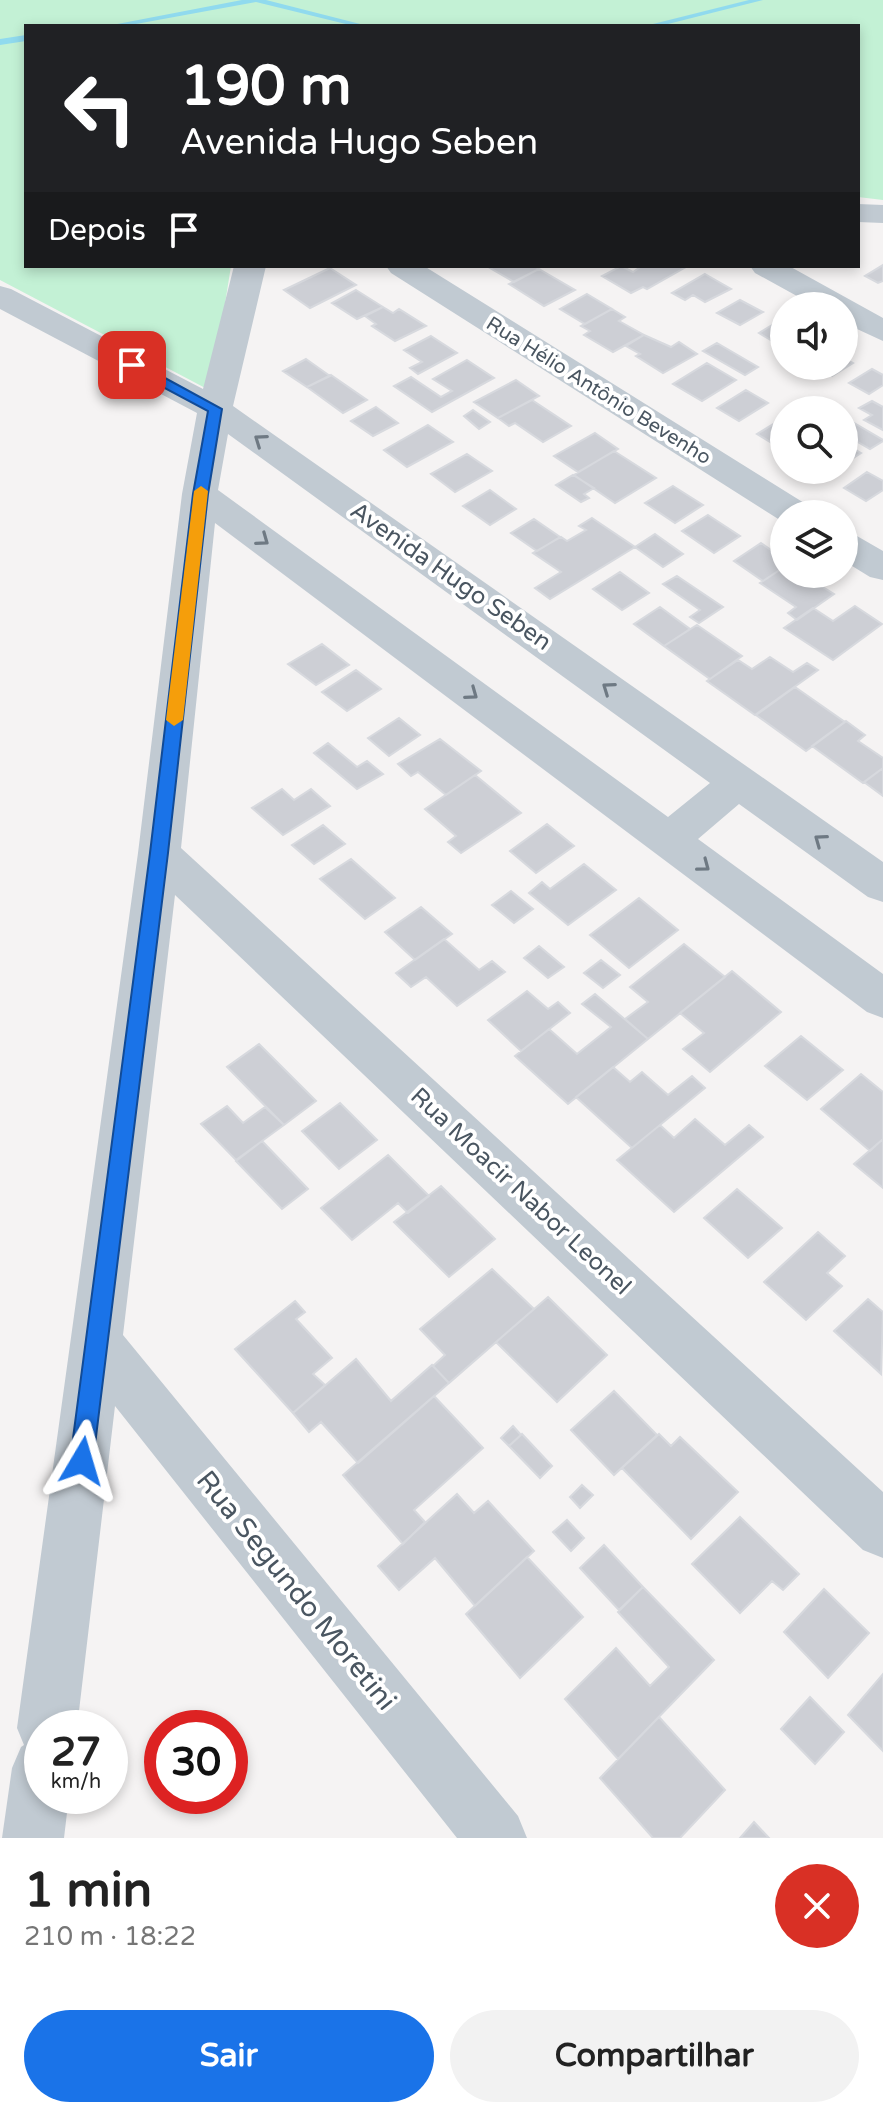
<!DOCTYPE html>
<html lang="pt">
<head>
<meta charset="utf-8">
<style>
	:root { --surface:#fff; --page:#f2f2f2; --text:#222; --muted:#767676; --accent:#1a73e8 }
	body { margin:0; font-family:"Varela Round",sans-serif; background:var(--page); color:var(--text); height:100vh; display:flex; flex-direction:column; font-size:30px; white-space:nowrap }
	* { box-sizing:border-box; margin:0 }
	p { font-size:26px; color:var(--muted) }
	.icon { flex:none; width:44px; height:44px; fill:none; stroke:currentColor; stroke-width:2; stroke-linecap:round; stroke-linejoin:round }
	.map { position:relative; height:1838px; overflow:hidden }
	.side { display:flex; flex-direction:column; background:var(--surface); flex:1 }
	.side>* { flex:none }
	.hud { position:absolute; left:24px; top:24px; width:836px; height:244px; border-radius:0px; box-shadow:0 4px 12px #0003; background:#202124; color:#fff; overflow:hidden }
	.tools { position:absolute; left:770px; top:292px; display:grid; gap:16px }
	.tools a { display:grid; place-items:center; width:88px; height:88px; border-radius:50%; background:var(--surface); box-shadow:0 4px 12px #0003; font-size:40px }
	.speed { position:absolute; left:24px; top:1710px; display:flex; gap:16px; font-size:40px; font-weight:700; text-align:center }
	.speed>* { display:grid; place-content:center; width:104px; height:104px; border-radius:50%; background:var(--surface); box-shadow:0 4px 12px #0003; line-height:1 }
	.speed small { font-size:20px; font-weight:400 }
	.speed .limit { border:12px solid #d22; background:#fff; color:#111 }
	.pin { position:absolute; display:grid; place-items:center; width:68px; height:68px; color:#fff; margin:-34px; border-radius:16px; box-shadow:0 4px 12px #0006 }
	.me { position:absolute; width:88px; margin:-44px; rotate:7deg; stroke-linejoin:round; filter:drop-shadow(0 0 6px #0008) }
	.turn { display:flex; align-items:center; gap:28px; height:168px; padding:0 24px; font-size:36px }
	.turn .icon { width:104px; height:104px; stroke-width:2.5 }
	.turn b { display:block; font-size:56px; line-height:68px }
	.then { display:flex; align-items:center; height:76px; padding:0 24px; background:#0003; gap:16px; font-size:30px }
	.round { display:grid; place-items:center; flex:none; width:84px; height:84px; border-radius:42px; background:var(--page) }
	.headline { display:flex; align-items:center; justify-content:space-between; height:136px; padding:0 24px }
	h1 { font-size:48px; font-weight:800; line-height:60px }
	.cta { display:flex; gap:16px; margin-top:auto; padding:16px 24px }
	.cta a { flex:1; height:92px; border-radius:48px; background:var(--accent); color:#fff; font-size:32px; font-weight:800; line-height:92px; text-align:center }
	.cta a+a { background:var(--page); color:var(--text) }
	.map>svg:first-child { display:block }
	.green { fill:#c3f1d5 }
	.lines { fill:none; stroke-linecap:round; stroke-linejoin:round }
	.stream { fill:#90daee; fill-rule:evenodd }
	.building { fill:#cdcfd5; stroke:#d7d9de; stroke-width:2 }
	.street { fill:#c1cad2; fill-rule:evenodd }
	.oneway { stroke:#6e7983 }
	.route { fill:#1a73e8; stroke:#114b97; stroke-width:2 }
	.slow { fill:#f59e0b }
	.labels { text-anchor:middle; stroke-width:8; stroke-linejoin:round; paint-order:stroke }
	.far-street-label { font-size:20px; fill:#4a5661; stroke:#fff }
	.street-label { font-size:24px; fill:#4a5661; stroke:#fff }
	.near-street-label { font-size:28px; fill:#4a5661; stroke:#fff }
</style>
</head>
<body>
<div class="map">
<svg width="883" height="1838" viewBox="0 0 883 1838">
	<rect width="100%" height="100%" fill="#f5f3f3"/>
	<path class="green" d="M0,0H883V200L858,197V26H26V266H231L211,391L0,280Z"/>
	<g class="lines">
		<path class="stream" d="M242,0H266L368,26H354L256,2L125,26H107Z
			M749,0H763L660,26H645Z
			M26,35V41L0,45V39Z"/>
	</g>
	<path class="building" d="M883,265V281L878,283L865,276Z
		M492,266H534L539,269L514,282L490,268Z
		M621,266L633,272L642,266L686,267L647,289L643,287L631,293L602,276Z
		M330,268L356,285L310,308L284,290Z
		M539,269L575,290L544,306L509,284Z
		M705,274L731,289L705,302L693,295L685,300L672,293Z
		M356,290L383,307L357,319L332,303Z
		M587,294L612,309L585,324L560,309Z
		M740,300L763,312L740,325L717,313Z
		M383,307L393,313L399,309L426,326L395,341L372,326L376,324L365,316Z
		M612,309L625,317L619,321L644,335L613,352L584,335L590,331L581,326Z
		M782,319L784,321V348L759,333Z
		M644,335L671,347L679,342L697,354L663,373L636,356L640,354L626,346Z
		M431,336L457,353L418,374L410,368L422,362L404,350Z
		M717,343L758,367L745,375L703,351Z
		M844,358L853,363L832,376L814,366H844Z
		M306,359L330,376L307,387L283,371Z
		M467,360L494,378L432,412L394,386L411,377L441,397L452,391L433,379Z
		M707,363L736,380L702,401L673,384Z
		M872,369L883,375V385L869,394L849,383Z
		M331,375L367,400L343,413L307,387Z
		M516,380L539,396L498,418L474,402Z
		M746,390L768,403L739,421L717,408Z
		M532,400L571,426L543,442L515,423L509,426L498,418Z
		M872,401L883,407V430L864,420L872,415L859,408Z
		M376,407L398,423L373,436L351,421Z
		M473,410L490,422L479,429L464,416Z
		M844,417L883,440V441L870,449L844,434Z
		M780,420L784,422V445L780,448L757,434Z
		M428,425L453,442L407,467L384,450Z
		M595,433L618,449L578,472L554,456Z
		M844,443L861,453L844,464Z
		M614,451L656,478L615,503L574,475Z
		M467,454L492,471L455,492L431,474Z
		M867,472L883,481V490L866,501L844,488Z
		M573,475L594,488L584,494L589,498L581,502L556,485Z
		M673,486L703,505L675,523L645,503Z
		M490,490L516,509L490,525L463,506Z
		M708,515L740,536L714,553L682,531Z
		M592,518L635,547L550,599L535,588L561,572L533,553L561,537L567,541L586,530L579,526Z
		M534,519L560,537L537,551L511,533Z
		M655,534L683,554L663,567L635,547Z
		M761,543L784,559V567L763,581L734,561Z
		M784,567V574H802L834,594L797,620L788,613L796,607L760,583Z
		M620,572L649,593L622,610L593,589Z
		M677,576L723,607L699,623L690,617L700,610L663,584Z
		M855,606L882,624L833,660L784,628L813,608L833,621Z
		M660,607L690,629L664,646L634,624Z
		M697,625L742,656L710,679L664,646Z
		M322,644L349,665L316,685L288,664Z
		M770,657L793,672L807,663L818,670L755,715L707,681L738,660L752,669Z
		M356,670L381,689L347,711L322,692Z
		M795,687L845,722L806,751L756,715Z
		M399,718L420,735L389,756L368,738Z
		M846,721L865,735L858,741L883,758V768L863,783L812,746Z
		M440,739L481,771L446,795L418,772L411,776L398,764Z
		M328,743L357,767L367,761L383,774L357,789L314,753Z
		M883,768V796L864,782Z
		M475,775L521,813L461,853L448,842L456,836L425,809Z
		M282,789L294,800L311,789L330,806L283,835L252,808Z
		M547,824L574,846L536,873L510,851Z
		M323,825L345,844L314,864L292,845Z
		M351,859L395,898L365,919L320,879Z
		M584,864L616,890L568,925L529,893L542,882L550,889Z
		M511,891L533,909L514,923L492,905Z
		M639,898L678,930L629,968L590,935Z
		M421,907L452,934L415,960L385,932Z
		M444,939L479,970L492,961L505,972L457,1006L426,977L411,987L396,973Z
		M684,944L725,977L648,1039L625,1019L648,1002L630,987Z
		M539,946L564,967L548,978L524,958Z
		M601,960L620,975L603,988L584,973Z
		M732,971L781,1012L710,1072L683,1049L704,1033L680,1013Z
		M527,991L548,1009L558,1002L570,1013L521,1051L488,1020Z
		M595,994L648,1039L568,1104L515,1056L549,1029L577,1054L611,1027L582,1004Z
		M801,1036L843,1070L807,1100L765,1066Z
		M259,1044L316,1101L284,1125L227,1067Z
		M613,1067L630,1082L642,1072L668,1095L692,1076L705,1088L632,1148L576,1097Z
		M861,1074L883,1092V1139L870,1151L821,1109Z
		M340,1103L377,1140L339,1169L302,1131Z
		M227,1106L243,1123L265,1107L284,1125L236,1160L201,1124Z
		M695,1119L725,1145L749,1125L763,1137L674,1212L617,1160L660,1125L674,1138Z
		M883,1139V1188L854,1164Z
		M262,1141L308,1189L282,1209L236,1161Z
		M388,1155L429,1196L408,1213L398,1203L352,1240L321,1208Z
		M441,1186L495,1239L449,1277L394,1222Z
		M737,1189L782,1228L748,1258L704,1218Z
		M818,1232L845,1256L827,1273L842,1286L806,1320L764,1282Z
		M492,1269L534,1309L449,1383L433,1366L445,1355L420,1329Z
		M548,1297L607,1355L557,1402L496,1342Z
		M868,1299L883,1312L881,1374L834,1331Z
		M295,1301L305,1312L296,1319L332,1358L313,1374L325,1385L293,1413L235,1349Z
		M356,1359L391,1401L432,1365L449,1383L358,1463L321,1422L309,1432L293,1413Z
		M614,1391L657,1435L614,1475L571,1430Z
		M434,1396L483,1448L414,1510L425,1522L403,1544L343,1475Z
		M513,1426L521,1435L509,1446L501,1438Z
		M522,1434L552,1466L540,1478L509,1446Z
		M659,1434L671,1446L680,1437L738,1492L691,1539L622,1468Z
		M582,1485L593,1495L580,1508L570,1497Z
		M457,1494L474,1513L488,1501L534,1551L475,1606L435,1558L399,1590L378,1566Z
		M740,1517L799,1574L783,1590L772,1581L740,1613L692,1564Z
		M567,1520L584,1538L571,1551L553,1532Z
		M604,1545L643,1587L619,1610L580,1568Z
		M527,1557L583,1617L520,1678L466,1614Z
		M643,1587L714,1660L618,1759L565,1699L616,1648L650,1686L669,1667L618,1612Z
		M824,1589L869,1633L828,1678L784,1632Z
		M883,1674V1751L848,1715Z
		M810,1697L844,1732L815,1764L781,1729Z
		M659,1717L725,1790L680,1838H653L600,1778Z
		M754,1822L769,1838H740Z"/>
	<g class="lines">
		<path class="street" d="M858,204L883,205V223L858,222Z
			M234,266H266L233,406L883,862V902L868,897L739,804L698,839L883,974V1018L867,1012L215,523L181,848L883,1492V1558L863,1550L175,895L123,1335L518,1816L527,1838H457L115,1406L77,1728H42V1796H69L64,1838H2L12,1768L21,1747L24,1745L17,1728L138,853L182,494L197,413L0,309V286L11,289L203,389ZM228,434L710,783L668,817L218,490Z
			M386,266H424L809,506L814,514H784L783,522L391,273Z
			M750,266H789L883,318V341L844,323V306H815L755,273Z
			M844,532L857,536L883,551V580L870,577L844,561Z"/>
	</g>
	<defs><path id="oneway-chevron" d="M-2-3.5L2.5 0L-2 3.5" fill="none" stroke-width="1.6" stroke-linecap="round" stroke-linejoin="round" transform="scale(2)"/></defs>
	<g class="oneway">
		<use href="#oneway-chevron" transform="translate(260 440) rotate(-145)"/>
		<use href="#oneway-chevron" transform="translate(263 540) rotate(36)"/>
		<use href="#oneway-chevron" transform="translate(608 688) rotate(-145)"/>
		<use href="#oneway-chevron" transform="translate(472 694) rotate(36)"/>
		<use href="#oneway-chevron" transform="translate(820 840) rotate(-144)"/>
		<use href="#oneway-chevron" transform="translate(704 866) rotate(37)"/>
	</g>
	<path class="route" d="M132,360L222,409L208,494L168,853L93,1461L90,1469L82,1472L74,1469L70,1461L150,853L193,494L208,411L127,368V362Z"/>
	<path class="slow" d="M201,486L208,491L183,720L174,726L166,720L194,491Z"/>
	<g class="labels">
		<g class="far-street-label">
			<text transform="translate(599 390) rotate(32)" y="7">Rua Hélio Antônio Bevenho</text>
		</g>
		<g class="street-label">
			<text transform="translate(451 576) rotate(35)" y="8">Avenida Hugo Seben</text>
			<text transform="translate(521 1191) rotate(43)" y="8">Rua Moacir Nabor Leonel</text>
		</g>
		<g class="near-street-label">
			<text transform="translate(297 1590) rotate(51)" y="10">Rua Segundo Moretini</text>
		</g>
	</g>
</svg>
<div class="tools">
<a><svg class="icon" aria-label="sound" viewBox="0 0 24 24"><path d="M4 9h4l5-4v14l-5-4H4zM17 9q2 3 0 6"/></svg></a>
<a><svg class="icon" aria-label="search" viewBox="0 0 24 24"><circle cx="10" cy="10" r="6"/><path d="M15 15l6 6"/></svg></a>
<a><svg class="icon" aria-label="layers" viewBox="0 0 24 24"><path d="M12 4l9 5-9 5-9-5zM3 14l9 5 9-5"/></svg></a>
</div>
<div class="speed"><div>27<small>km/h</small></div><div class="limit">30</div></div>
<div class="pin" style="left:132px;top:365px;background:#d93025"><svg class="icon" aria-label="arrive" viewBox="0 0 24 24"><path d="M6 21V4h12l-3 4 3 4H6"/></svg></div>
<svg class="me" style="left:82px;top:1461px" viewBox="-20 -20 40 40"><path d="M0-17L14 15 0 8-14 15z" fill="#1a73e8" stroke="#fff" stroke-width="4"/></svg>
<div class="hud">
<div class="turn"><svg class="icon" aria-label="left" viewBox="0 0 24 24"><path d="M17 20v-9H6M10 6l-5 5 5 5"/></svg><div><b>190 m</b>Avenida Hugo Seben</div></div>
<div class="then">Depois<svg class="icon" aria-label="arrive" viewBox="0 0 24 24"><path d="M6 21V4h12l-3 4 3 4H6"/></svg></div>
</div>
</div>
<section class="side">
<div class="headline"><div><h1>1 min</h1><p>210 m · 18:22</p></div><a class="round" style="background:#d93025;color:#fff"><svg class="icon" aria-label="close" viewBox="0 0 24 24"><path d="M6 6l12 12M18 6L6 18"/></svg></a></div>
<div class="cta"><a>Sair</a><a>Compartilhar</a></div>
</section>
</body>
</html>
